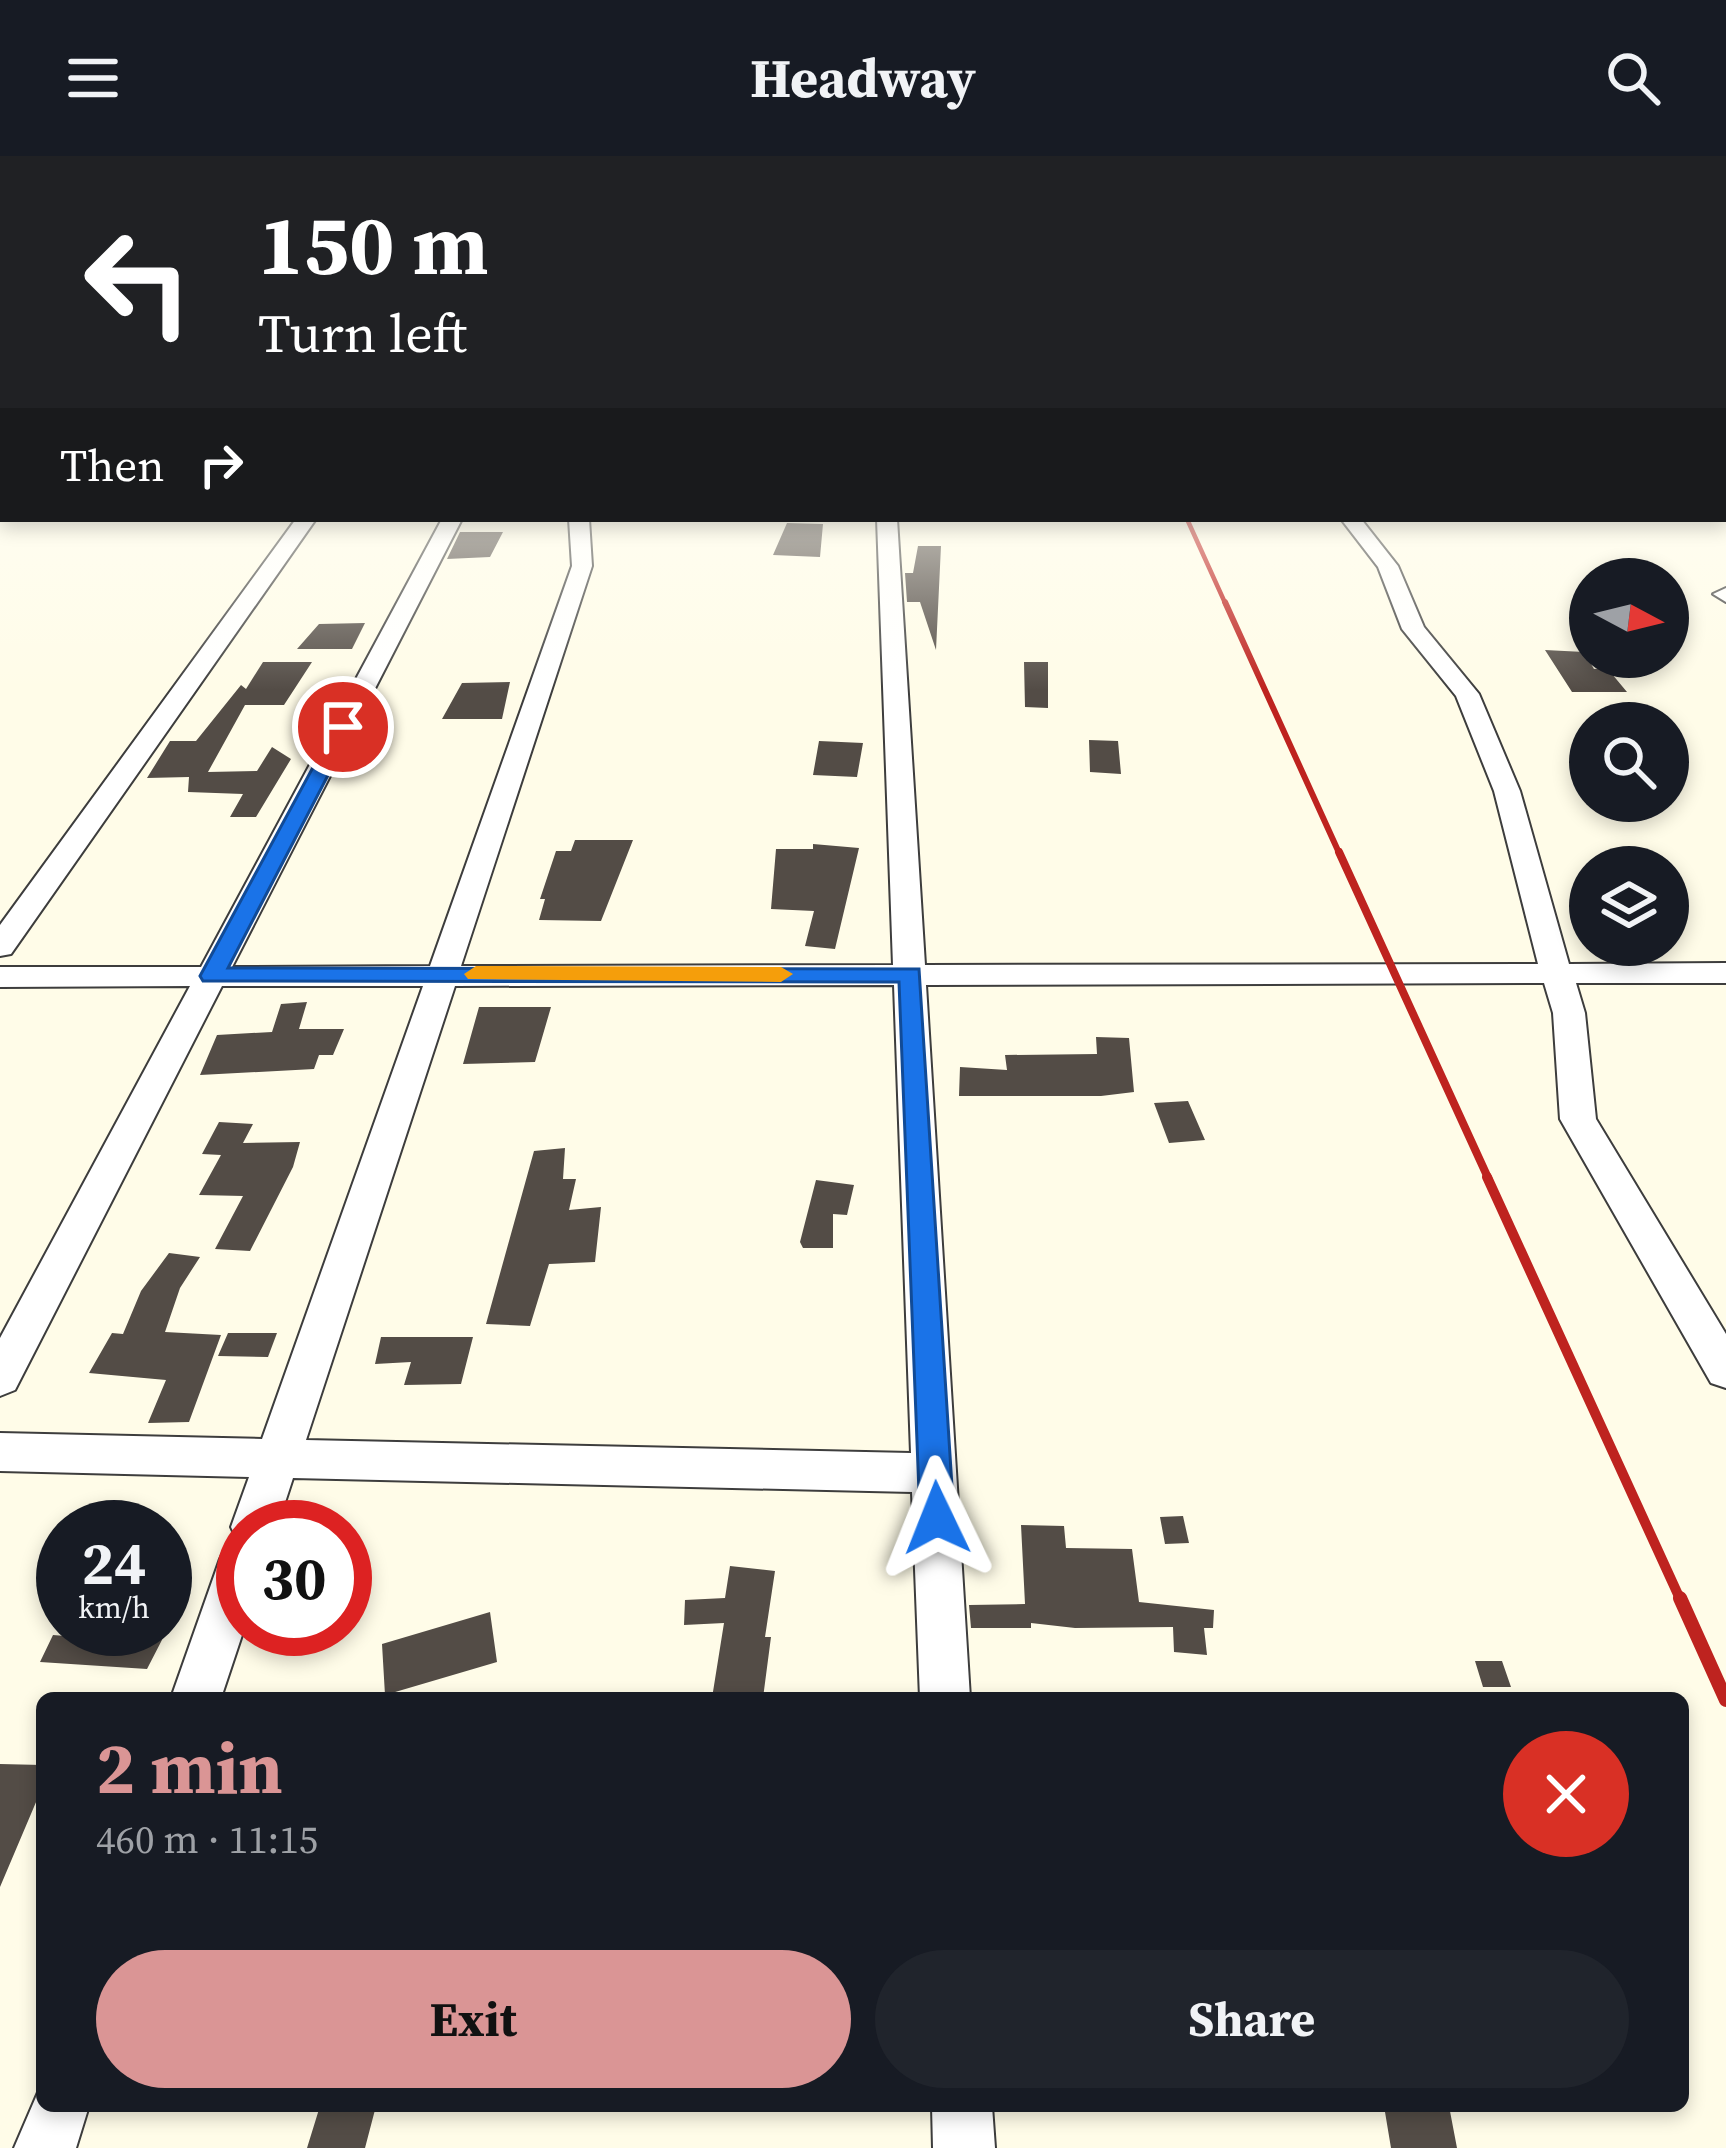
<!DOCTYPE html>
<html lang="en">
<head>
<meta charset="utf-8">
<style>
	:root { --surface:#171b24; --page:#20242c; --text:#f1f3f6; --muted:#9ea1a6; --accent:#da9595 }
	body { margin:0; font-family:"Source Serif 4",serif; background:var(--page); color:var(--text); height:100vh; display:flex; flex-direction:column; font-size:45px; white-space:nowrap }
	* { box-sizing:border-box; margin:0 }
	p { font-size:39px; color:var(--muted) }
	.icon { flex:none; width:66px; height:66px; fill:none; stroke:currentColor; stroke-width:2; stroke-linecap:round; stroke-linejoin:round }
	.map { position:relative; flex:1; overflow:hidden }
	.panel { position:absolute; left:36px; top:1536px; width:1653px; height:420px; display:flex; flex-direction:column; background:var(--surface); border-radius:18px; box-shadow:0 6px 18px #0003 }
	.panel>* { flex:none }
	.guide { position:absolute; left:0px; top:0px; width:1728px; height:366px; box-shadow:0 6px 18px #0003; background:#202124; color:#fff; overflow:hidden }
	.needle { width:78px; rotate:97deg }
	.controls { position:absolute; left:1569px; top:402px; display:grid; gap:24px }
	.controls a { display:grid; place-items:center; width:120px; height:120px; border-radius:50%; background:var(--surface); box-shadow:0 6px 18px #0003; font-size:60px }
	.speed { position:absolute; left:36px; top:1344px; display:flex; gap:24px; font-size:60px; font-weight:700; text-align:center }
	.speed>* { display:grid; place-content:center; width:156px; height:156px; border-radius:50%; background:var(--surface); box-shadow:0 6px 18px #0003; line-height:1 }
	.speed small { font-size:30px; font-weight:400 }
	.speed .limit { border:18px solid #d22; background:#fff; color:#111 }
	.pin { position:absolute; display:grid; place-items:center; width:102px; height:102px; color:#fff; margin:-51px; border:6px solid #fff; border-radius:50%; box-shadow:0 3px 12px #0007 }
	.me { position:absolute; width:132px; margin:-66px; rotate:358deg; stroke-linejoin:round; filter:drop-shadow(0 0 9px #0008) }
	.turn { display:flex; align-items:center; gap:42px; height:252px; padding:0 60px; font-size:54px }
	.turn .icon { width:156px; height:156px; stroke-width:2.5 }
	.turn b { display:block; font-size:84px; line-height:102px }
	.then { display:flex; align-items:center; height:114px; padding:0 60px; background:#0003; gap:24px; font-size:45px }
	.round { display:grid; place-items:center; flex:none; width:126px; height:126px; border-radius:63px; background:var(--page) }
	.overview { display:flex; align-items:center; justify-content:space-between; height:204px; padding:0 60px }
	h1 { font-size:72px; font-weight:700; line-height:90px; color:var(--accent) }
	.button { display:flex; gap:24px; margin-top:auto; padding:24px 60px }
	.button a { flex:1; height:138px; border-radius:72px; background:var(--accent); color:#111; font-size:48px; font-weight:700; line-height:138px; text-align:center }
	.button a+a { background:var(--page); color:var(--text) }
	header { display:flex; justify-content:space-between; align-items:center; height:156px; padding:0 60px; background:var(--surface); font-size:54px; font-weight:700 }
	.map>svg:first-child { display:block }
	.building { fill:#534c46 }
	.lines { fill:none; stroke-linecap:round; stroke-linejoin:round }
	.minor-casing { stroke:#3d3d3d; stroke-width:4 }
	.minor { fill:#fff; fill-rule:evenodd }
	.rail-far4 { stroke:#be231f; stroke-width:4.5 }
	.rail-far3 { stroke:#be231f; stroke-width:6 }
	.rail-far2 { stroke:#be231f; stroke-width:8 }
	.rail-far1 { stroke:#be231f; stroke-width:10 }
	.rail { stroke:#be231f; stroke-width:14 }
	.route { fill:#1a73e8; stroke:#114b97; stroke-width:3 }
	.slow { fill:#f59e0b }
</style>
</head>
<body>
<header><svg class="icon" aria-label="menu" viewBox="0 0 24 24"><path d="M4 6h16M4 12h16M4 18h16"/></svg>Headway<svg class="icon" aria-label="search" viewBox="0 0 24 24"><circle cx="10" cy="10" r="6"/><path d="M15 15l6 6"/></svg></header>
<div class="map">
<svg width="1726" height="1992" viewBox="0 0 1726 1992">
	<rect width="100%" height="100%" fill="#fffce8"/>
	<path class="building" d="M787,367L823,368L820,401L773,399Z
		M460,376H503L490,401L447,403Z
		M918,390H941L936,494L920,446H907L905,417H913Z
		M365,467L352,493H297L319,468Z
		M1545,494L1584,496L1594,513L1607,512L1627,536H1572Z
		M263,506H312L284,549H245L208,616L257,615L272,591L291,603L256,661H230L243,638L188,636L189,621L147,622L170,585H196L241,529L246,533Z
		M1024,506H1048V552L1025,551Z
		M510,526L502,563H442L462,527Z
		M1089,584L1118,585L1121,618L1090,616Z
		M819,585L863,587L857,621L813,619Z
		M575,684H633L601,765L539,764L545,743H540L556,695H571Z
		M813,688L859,692L835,793L805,790L814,755L771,753L776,693H813Z
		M307,846L299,873H344L333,899H319L314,913L200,919L217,879L272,876L281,848Z
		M479,851H551L535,906L463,908Z
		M1096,881L1129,882L1134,936L1101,940H959L960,911L1007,914L1005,899L1097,898Z
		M1188,945L1205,984L1169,987L1154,947Z
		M219,966L253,968L243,987L300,986L293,1011L250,1095L215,1093L243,1040L199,1039L221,999L202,998Z
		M565,992L563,1023H576L569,1054L601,1051L595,1106L549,1108L530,1170L486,1168L534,995Z
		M816,1024L854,1029L847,1059L833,1058V1092H803L800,1086Z
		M169,1097L200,1101L180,1132L165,1176L221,1179L189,1266L148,1267L166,1224L89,1217L112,1177L123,1178L141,1135Z
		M228,1177H277L268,1201L218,1200Z
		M381,1181H473L461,1228L404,1229L411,1206L375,1208Z
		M1183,1360L1189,1387L1165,1388L1160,1361Z
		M1021,1369L1064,1370L1066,1392L1132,1393L1139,1446L1214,1454L1213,1472H1204L1207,1499L1174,1496L1173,1471L1075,1472L1031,1467V1472H971L969,1449L1025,1448Z
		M730,1410L775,1415L765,1481H771L763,1542H712L724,1467L684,1469L685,1444L725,1442Z
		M490,1456L497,1506L385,1539L382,1488Z
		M105,1476L164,1480L147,1513L40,1506L53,1479L102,1483Z
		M1475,1505H1502L1511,1531H1483Z
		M0,1608L42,1609V1632L0,1731Z
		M320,1950H376L365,1992H307Z
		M1384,1950H1449L1457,1992H1391Z"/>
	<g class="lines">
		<defs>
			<path id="minor" d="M3,256V267L0,268V257Z
				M0,293H3V303H0Z
				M296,363H316L11,798L0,800V769Z
				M442,363H462L232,811L430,810L572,410L569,363H589L592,410L461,810L893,809L877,363H897L925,809L1538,808L1494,635L1456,540L1402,473L1378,411L1341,363H1361L1398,410L1424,471L1479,538L1520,635L1569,808L1726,807V827H1576L1585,857L1596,963L1726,1178V1232L1711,1227L1560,963L1553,857L1544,827L926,829L970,1542H920L912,1336L293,1322L277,1371H243L244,1473L221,1542H171L220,1403L227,1388L237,1384L231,1371L249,1321L0,1315V1277L262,1283L423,830H222L15,1234L0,1240V1182L190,830L0,831V811H201ZM894,829L911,1297L306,1284L455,830Z
				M1726,432V446L1713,438Z
				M42,1927V1950H89L76,1992H14Z
				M932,1950H992L995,1992H933Z"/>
		</defs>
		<use href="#minor" class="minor-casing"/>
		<use href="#minor" class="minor"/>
		<path class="rail-far4" d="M1187,363L1226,449"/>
		<path class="rail-far3" d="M1225,446L1340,699"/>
		<path class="rail-far2" d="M1339,696L1489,1024"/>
		<path class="rail-far1" d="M1487,1021L1681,1445"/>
		<path class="rail" d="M1680,1442L1726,1544"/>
	</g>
	<linearGradient id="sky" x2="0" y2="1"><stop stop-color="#8fc2ee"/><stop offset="0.48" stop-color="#fffef5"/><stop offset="1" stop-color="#fffef5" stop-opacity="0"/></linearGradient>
	<rect width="1726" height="534" fill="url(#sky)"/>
	<path class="route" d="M337,567L353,571L228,812L919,813L954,1362L949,1373L937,1378L925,1373L920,1362L899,826L203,825L200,820Z"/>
	<path class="slow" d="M476,810L781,811L793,818L781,826L468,823L464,818Z"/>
</svg>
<div class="controls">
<a><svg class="needle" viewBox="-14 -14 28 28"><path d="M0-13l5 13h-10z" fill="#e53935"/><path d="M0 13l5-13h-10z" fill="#9ea1a6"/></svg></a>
<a><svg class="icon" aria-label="search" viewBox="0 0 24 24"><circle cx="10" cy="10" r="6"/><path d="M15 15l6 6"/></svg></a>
<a><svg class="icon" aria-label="layers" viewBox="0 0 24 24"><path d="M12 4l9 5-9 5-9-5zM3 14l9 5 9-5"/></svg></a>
</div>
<div class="speed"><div>24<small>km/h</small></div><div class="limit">30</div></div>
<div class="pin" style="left:343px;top:571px;background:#d93025"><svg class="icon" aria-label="arrive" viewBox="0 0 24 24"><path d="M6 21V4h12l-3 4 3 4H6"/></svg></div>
<svg class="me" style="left:937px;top:1362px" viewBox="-20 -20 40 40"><path d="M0-17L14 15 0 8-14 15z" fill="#1a73e8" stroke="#fff" stroke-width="4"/></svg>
<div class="guide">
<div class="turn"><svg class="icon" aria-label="left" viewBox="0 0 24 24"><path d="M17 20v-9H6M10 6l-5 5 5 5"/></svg><div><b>150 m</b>Turn left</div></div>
<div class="then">Then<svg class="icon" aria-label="right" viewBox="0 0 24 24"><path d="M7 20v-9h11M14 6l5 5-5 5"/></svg></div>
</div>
<section class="panel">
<div class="overview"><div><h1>2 min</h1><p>460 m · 11:15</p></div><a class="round" style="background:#d93025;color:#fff"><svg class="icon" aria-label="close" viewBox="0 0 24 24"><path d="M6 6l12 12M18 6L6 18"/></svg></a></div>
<div class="button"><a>Exit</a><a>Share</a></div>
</section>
</div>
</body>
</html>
